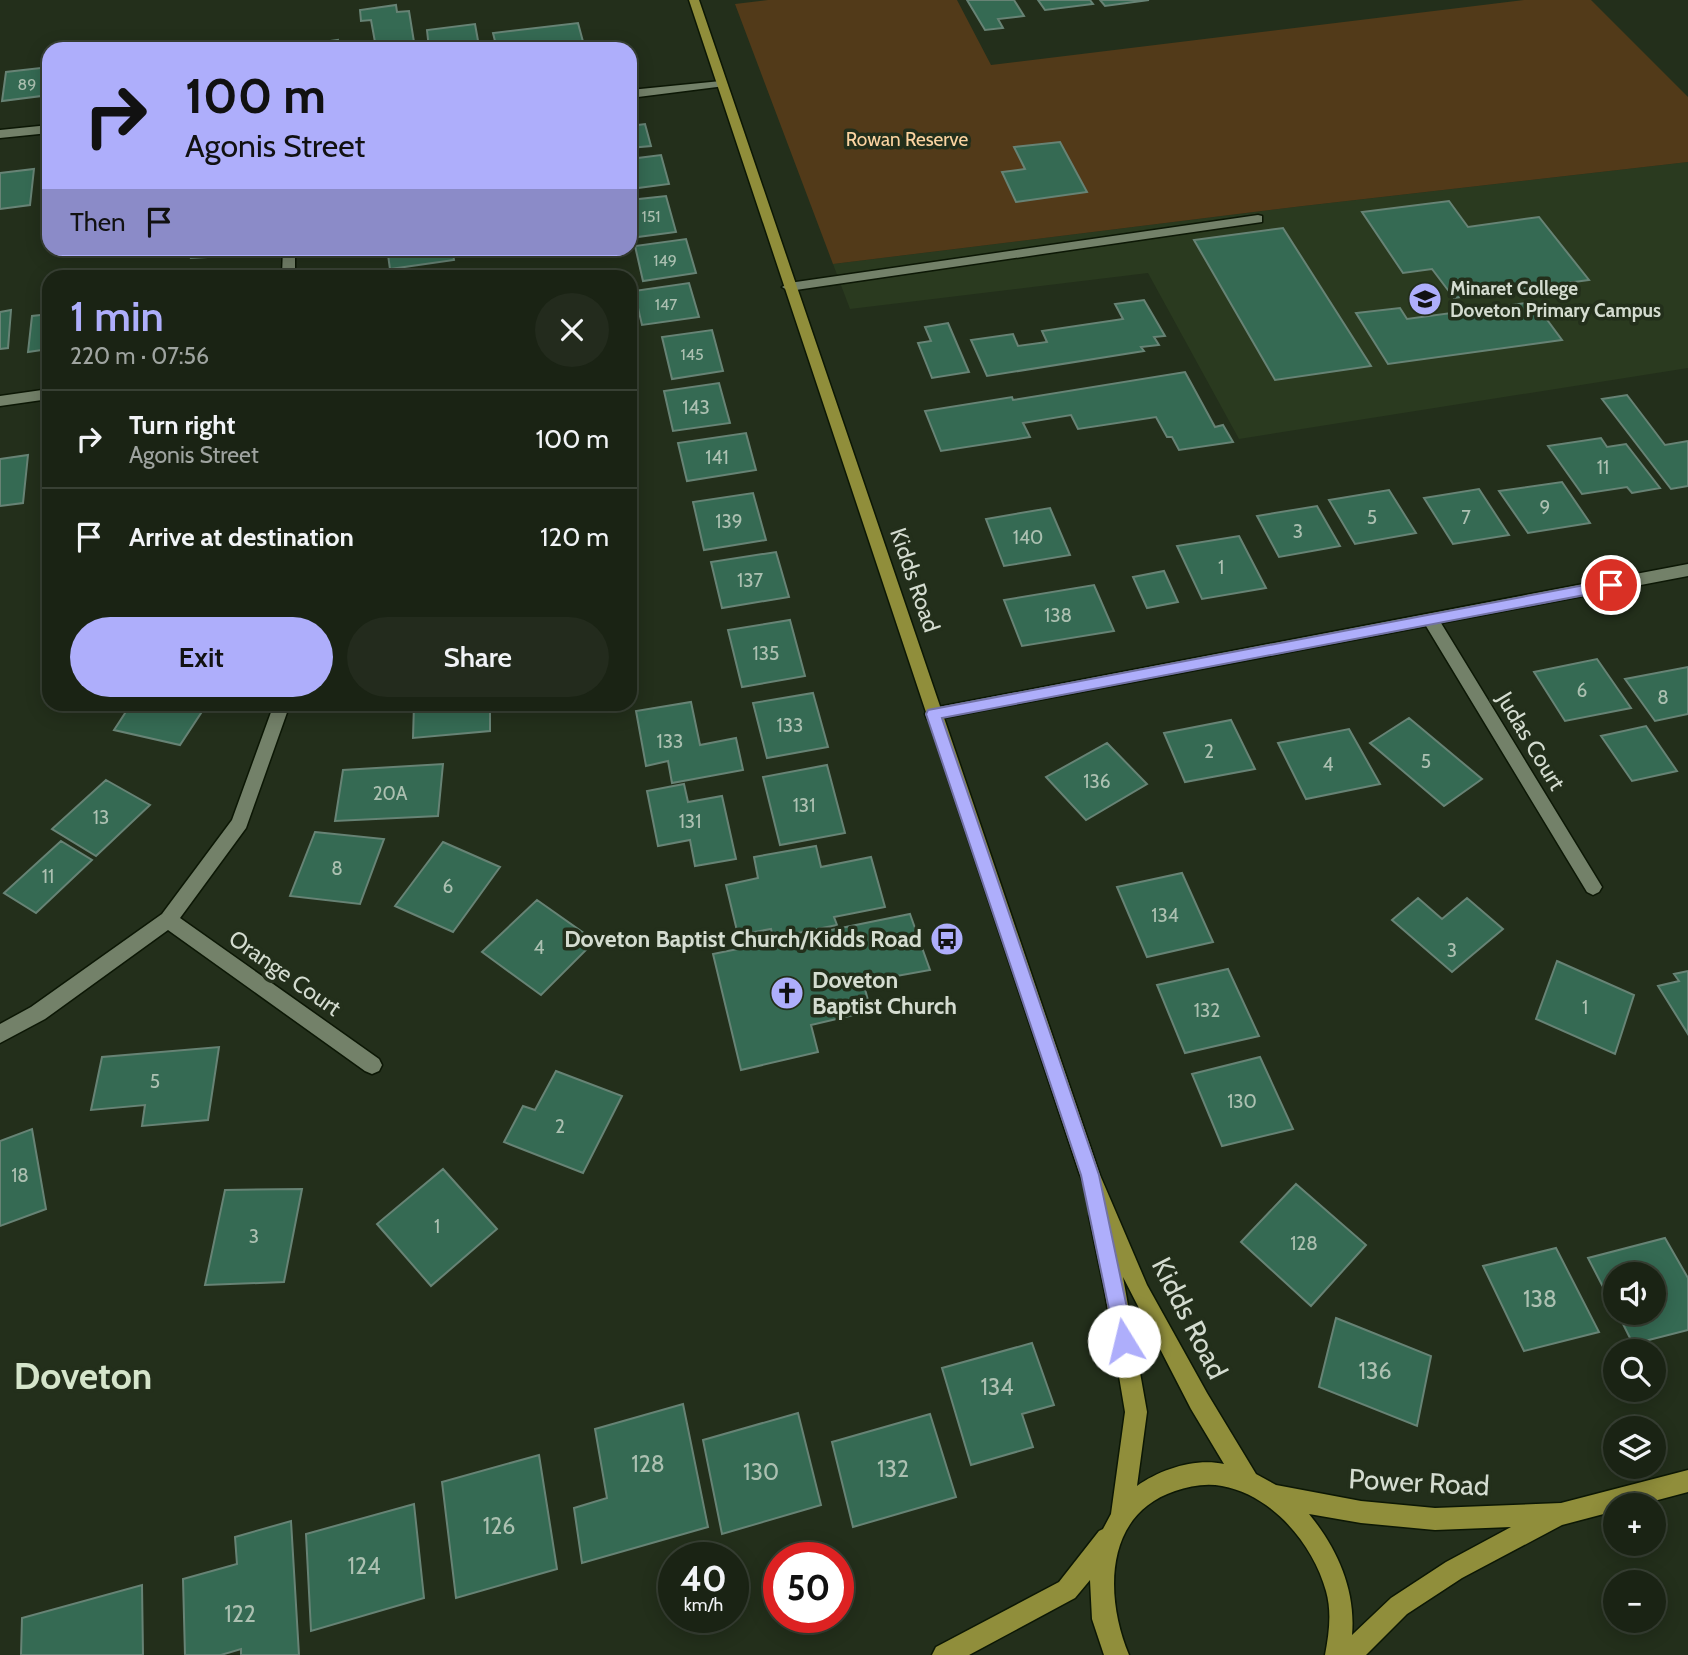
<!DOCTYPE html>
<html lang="en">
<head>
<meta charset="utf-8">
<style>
	:root { --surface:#1a2314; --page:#232b1d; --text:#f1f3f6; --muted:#9fa4a0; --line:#384034; --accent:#aeaefb }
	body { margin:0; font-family:Cabin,sans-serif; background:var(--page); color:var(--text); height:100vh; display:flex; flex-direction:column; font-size:26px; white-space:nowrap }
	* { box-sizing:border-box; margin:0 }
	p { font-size:23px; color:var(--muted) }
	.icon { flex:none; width:38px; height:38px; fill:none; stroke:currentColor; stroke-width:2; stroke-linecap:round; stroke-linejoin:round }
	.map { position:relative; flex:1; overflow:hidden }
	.details { position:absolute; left:42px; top:270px; width:595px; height:441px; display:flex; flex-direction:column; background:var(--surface); border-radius:21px; box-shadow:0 4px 18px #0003,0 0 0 2px var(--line) }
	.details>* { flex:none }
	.guide { position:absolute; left:42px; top:42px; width:595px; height:214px; border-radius:21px; box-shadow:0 4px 18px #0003,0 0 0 2px var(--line); background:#aeaefb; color:#111; overflow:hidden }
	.tools { position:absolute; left:1603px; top:1262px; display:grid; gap:14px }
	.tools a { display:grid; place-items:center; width:63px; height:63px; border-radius:50%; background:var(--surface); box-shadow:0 4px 18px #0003,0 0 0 2px var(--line); font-size:35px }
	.speed { position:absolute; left:658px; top:1542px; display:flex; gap:14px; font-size:35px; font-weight:700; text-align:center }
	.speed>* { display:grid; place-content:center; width:91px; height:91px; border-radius:50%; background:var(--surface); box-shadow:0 4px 18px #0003,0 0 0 2px var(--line); line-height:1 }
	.speed small { font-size:18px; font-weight:400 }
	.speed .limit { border:10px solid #d22; background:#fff; color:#111 }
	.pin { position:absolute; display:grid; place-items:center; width:60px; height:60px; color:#fff; margin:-30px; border:4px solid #fff; border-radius:50%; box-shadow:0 2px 7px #0007 }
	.me { position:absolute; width:77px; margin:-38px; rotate:351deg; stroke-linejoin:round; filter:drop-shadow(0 0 5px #0008) }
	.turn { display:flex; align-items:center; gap:24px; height:147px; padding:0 28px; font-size:32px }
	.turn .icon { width:91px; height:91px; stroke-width:2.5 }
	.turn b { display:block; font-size:49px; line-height:60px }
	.then { display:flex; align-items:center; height:66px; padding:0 28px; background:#0003; gap:14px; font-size:26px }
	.round { display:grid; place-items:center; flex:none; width:74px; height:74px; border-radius:37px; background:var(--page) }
	.head { display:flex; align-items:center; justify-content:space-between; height:119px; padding:0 28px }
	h1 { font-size:42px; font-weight:600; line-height:52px; color:var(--accent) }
	.cta { display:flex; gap:14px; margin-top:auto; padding:14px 28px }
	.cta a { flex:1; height:80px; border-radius:42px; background:var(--accent); color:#111; font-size:28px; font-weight:600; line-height:80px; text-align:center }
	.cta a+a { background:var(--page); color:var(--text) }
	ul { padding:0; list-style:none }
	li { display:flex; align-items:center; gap:21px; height:98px; padding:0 28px; border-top:2px solid var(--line) }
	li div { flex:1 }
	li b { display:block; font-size:26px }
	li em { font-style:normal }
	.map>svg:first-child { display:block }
	.built { fill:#2a3a1f }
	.green { fill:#523a19 }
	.building { fill:#356a53; stroke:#678375; stroke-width:2 }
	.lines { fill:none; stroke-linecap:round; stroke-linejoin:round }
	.minor-casing { stroke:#0c1705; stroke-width:3 }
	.major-casing { stroke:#0c1705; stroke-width:3 }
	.minor { fill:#738169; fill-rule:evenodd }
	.major { fill:#908e3b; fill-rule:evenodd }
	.route { fill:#aeaefb; stroke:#7171a3; stroke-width:2 }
	.labels { text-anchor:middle; stroke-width:7; stroke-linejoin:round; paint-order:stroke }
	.far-number-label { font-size:16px; fill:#acc0b1 }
	.far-park-label { font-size:19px; fill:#fcd4a1; stroke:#232f1b }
	.far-poi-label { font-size:19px; font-weight:bold; fill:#d4dcd0; stroke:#232f1b; text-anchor:start }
	.number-label { font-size:19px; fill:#acc0b1 }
	.street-label { font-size:23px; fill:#d4dcd0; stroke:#232f1b }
	.poi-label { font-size:23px; font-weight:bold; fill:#d4dcd0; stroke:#232f1b; text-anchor:end }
	.near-number-label { font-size:23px; fill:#acc0b1 }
	.near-street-label { font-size:28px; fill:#d4dcd0; stroke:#232f1b }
	.near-district-label { font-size:37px; font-weight:bold; fill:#d5e5cb; stroke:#232f1b }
</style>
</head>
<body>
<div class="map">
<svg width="1688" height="1655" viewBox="0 0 1688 1655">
	<rect width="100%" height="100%" fill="#232f1b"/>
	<path class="built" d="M1688,162V368L1239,439L1148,273L850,309L833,264L1303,206Z"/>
	<path class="green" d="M768,0H957L991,65L1524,0H1591L1688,97V162L1303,206L833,264L735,4Z"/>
	<path class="building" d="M967,0H1014L1024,16L998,19L1003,28L985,30Z
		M1038,0H1090L1093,4L1045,10Z
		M1100,0H1149L1105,6Z
		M396,5L397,12L409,11L414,42L397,44L398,49H363L362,43L375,42L371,20L361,21L360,10Z
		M578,23L585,49H497L493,33Z
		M475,24L479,46L429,49L427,30Z
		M338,40L339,49H287V47Z
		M272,41V49H226V46Z
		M49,67V95L2,101L6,72Z
		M645,124L651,146L630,148V126Z
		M1060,142L1087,192L1016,202L1002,172L1025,169L1014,147Z
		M661,155L669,184L630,189V159Z
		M34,169L30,205L0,209V173Z
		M666,196L676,232L630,238V200Z
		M1449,201L1468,227L1539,217L1589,280L1454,298L1432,269L1403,273L1362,212Z
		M1283,228L1371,366L1275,380L1194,240Z
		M686,239L696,273L643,281L635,246Z
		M193,248H226L225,256L191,258Z
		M387,248H452L454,260L390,269Z
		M689,283L699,317L642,325L634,291Z
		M1144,300L1165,336L1154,337L1159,345L1141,347L1144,351L987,376L971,340L1013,334L1018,346L1047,342L1042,331L1123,319L1115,304Z
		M1534,302L1562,340L1388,364L1356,313L1400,308L1407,319Z
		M11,310L8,348L0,349V312Z
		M49,314V349L28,352L32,316Z
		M948,323L969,372L932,378L918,343L931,341L925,327Z
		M712,330L723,371L672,379L662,337Z
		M1185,372L1215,427L1223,425L1233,442L1179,450L1172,437H1167L1156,417L1078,429L1071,415L1023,423L1030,437L941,451L925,411L1012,397L1013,400Z
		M719,383L730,423L673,431L664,391Z
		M1627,395L1665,445L1688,441V486L1671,489L1602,399Z
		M746,433L756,470L687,481L678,443Z
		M1601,438L1607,447L1626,444L1660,488L1632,493L1627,487L1582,494L1548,446Z
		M28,455L23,503L0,506V459Z
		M1562,482L1590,523L1528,533L1499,491Z
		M1479,489L1509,535L1453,544L1424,498Z
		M1389,490L1416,533L1355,544L1329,500Z
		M753,493L766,540L704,550L693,502Z
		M1317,506L1340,546L1279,557L1257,516Z
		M1050,508L1070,555L1004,566L986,519Z
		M1239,536L1266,588L1202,599L1177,546Z
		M776,552L789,597L722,608L711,562Z
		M1164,571L1178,602L1147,608L1133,577Z
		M1094,585L1114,631L1022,646L1004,600Z
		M790,620L805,676L742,687L728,630Z
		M1597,659L1631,708L1565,721L1534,672Z
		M1688,667V714L1655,721L1625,679Z
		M813,693L828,747L767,758L753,703Z
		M691,702L700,745L736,738L743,770L672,783L668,761L646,766L636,711Z
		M131,704H207L180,745L114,730Z
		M414,704H490V731L413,738Z
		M1409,718L1482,779L1444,806L1370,743Z
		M1231,720L1255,769L1185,782L1164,733Z
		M1646,726L1677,771L1632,781L1601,736Z
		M1349,729L1380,784L1306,799L1278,743Z
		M1107,743L1147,784L1086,820L1046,777Z
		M443,764L438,816L335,821L343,770Z
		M827,765L845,833L780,845L763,777Z
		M106,780L150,805L96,856L52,829Z
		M684,784L688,802L722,796L736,859L695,866L690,840L658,846L647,791Z
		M315,832L384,839L360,904L290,896Z
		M61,841L92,860L36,913L4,893Z
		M443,842L500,867L453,932L395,906Z
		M816,846L821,867L871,857L885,907L834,917L837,925L773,938L771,929L738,935L726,885L758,878L754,857Z
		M1182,873L1213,942L1147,957L1117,887Z
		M1418,898L1442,919L1467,898L1503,929L1452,972L1392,920Z
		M537,900L595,941L541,995L482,952Z
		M910,914L930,970L863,982L871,1011L811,1025L818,1052L741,1070L713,954Z
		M1557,961L1634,995L1615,1054L1536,1019Z
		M1228,969L1259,1036L1185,1053L1157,985Z
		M1688,971V1034L1658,986L1679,981L1674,974Z
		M219,1047L208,1120L142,1126L145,1105L91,1110L102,1057Z
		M1260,1057L1293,1129L1222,1146L1192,1074Z
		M556,1071L622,1096L583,1173L504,1142L523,1106L535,1110Z
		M32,1129L46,1209L0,1226V1141Z
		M443,1169L497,1229L431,1286L377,1224Z
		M1296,1184L1366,1245L1311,1306L1241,1242Z
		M302,1189L284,1282L205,1285L225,1190Z
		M1665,1238L1688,1278V1330L1633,1344L1617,1312H1654V1274H1615V1310L1588,1258Z
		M1556,1248L1599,1332L1524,1351L1483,1266Z
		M1336,1318L1431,1356L1417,1426L1319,1387Z
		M1032,1343L1054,1405L1022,1414L1033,1447L971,1465L942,1368Z
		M683,1404L708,1527L582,1563L574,1508L607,1498L595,1429Z
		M798,1413L821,1505L722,1534L703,1440Z
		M930,1414L956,1497L853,1527L832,1442Z
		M539,1455L557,1569L456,1598L442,1482Z
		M414,1504L424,1598L311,1631L306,1534Z
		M291,1521L299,1655H241V1649L221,1655H185L183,1579L237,1564L235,1537Z
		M142,1585L143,1655H21L22,1618Z"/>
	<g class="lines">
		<defs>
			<path id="minor" d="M721,81L727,84L725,86L630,98V90Z
				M49,125V133L0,138V130Z
				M1258,215L1262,216V222L789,291L782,287L789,283Z
				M283,248H295V276H282Z
				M49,389V399L0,406V396Z
				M1688,564V576L1441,623L1599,882L1602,887L1599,892L1593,895L1587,892L1426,626L933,720L927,719L925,714L927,709L933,708Z
				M274,704H290L246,828L180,918L379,1059L382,1065L379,1071L372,1074L365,1071L168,930L45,1019L0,1043V1024L31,1007L162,914L232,820Z"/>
			<path id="major" d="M689,0H699L1100,1175L1147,1285L1207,1393L1256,1474L1276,1485L1361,1501L1435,1508L1561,1503L1688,1470V1492L1639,1505H1615V1511L1562,1525L1462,1578L1407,1614L1366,1655H1325C1329,1634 1332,1612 1326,1591C1313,1544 1272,1495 1222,1486C1206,1483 1190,1486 1175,1491C1103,1515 1105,1598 1129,1655H1104L1092,1619L1090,1580L1075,1598L969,1655H932L936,1647L1059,1582L1099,1531L1103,1529L1111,1514L1125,1412L1105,1293L1089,1216L1094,1208L1080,1175ZM1123,1277L1191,1409L1224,1464C1195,1458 1161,1469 1137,1486L1147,1412ZM1309,1514L1361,1523L1435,1530L1511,1527L1446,1562L1391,1598L1352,1635C1356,1590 1337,1548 1309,1514Z"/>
		</defs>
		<use href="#minor" class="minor-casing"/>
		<use href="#major" class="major-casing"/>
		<use href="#minor" class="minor"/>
		<use href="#major" class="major"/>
	</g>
	<path class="route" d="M1611,580L1618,585L1616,589L942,718L1099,1175L1134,1341L1131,1348L1124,1351L1117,1348L1081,1175L926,714L928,710Z"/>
	<defs>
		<symbol id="school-disc" viewBox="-11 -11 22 22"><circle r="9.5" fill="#aeaefb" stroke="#232f1b"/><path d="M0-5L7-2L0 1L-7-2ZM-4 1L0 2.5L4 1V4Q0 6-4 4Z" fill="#111"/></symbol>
		<symbol id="bus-disc" viewBox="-11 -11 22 22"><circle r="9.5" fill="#aeaefb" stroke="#232f1b"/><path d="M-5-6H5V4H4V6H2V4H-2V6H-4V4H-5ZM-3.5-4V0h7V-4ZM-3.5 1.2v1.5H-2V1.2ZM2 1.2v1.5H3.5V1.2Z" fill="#111"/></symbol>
		<symbol id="church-disc" viewBox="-11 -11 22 22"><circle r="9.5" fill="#aeaefb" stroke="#232f1b"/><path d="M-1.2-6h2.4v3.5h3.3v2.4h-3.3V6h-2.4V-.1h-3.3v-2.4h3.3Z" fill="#111"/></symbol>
	</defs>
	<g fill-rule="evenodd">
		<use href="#school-disc" x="1406" y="280" width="38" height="38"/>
		<use href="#bus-disc" x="928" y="920" width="38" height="38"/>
		<use href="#church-disc" x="768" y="974" width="38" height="38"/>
	</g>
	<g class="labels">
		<g class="far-number-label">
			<text x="27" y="90">89</text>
			<text x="651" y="222">151</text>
			<text x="665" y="266">149</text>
			<text x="666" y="310">147</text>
			<text x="692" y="360">145</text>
		</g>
		<g class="far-park-label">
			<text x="907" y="146">Rowan Reserve</text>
		</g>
		<g class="far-poi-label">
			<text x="1450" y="295">Minaret College<tspan x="1450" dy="22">Doveton Primary Campus</tspan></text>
		</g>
		<g class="number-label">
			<text x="696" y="414">143</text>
			<text x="717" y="464">141</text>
			<text x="1603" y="474">11</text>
			<text x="1545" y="514">9</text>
			<text x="1372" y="524">5</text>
			<text x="1466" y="524">7</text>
			<text x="729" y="528">139</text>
			<text x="1298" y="538">3</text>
			<text x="1028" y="544">140</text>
			<text x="1221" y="574">1</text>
			<text x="750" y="587">137</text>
			<text x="1058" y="622">138</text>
			<text x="766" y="660">135</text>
			<text x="1582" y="697">6</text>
			<text x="1663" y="704">8</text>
			<text x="790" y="732">133</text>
			<text x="670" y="748">133</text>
			<text x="1209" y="758">2</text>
			<text x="1426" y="768">5</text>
			<text x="1328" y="771">4</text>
			<text x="1097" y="788">136</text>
			<text x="390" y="800">20A</text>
			<text x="804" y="812">131</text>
			<text x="101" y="824">13</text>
			<text x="690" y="828">131</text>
			<text x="337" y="875">8</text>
			<text x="48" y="883">11</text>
			<text x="448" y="893">6</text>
			<text x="1165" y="922">134</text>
			<text x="539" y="954">4</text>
			<text x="1452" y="957">3</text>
			<text x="1585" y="1014">1</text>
			<text x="1207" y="1017">132</text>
			<text x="155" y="1088">5</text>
			<text x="1242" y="1108">130</text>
			<text x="560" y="1133">2</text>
			<text x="20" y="1182">18</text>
			<text x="437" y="1233">1</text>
			<text x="254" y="1243">3</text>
			<text x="1304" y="1250">128</text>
		</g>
		<g class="street-label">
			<text transform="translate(915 580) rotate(71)" y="8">Kidds Road</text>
			<text transform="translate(1531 741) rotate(59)" y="8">Judas Court</text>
			<text transform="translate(285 973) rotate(35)" y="8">Orange Court</text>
		</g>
		<g class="poi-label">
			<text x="922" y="947">Doveton Baptist Church/Kidds Road</text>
			<text x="812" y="988" text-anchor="start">Doveton<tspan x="812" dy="26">Baptist Church</tspan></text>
		</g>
		<g class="near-number-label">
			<text x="1540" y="1307">138</text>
			<text x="1375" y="1379">136</text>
			<text x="997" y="1395">134</text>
			<text x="648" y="1472">128</text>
			<text x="893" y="1477">132</text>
			<text x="761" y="1480">130</text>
			<text x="499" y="1534">126</text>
			<text x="364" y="1574">124</text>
			<text x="240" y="1622">122</text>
		</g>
		<g class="near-street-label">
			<text transform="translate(1190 1318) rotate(63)" y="10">Kidds Road</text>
			<text transform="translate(1419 1482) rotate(3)" y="10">Power Road</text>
		</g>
		<g class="near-district-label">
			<text x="83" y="1389">Doveton</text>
		</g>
	</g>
</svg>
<div class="tools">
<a><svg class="icon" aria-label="sound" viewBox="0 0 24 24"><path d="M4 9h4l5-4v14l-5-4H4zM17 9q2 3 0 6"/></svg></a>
<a><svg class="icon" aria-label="search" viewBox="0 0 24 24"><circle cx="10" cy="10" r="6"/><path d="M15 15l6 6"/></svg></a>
<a><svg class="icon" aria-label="layers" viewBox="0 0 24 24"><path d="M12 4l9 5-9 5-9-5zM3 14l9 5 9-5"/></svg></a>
<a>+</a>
<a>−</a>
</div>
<div class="speed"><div>40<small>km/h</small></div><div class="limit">50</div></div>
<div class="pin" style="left:1611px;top:585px;background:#d93025"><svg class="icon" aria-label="arrive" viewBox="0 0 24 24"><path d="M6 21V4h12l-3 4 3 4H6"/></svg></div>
<svg class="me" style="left:1124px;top:1341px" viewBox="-20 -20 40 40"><circle r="19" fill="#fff"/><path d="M0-13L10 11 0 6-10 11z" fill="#aeaefb"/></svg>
<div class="guide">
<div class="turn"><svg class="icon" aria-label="right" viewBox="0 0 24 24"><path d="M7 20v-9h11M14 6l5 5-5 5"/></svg><div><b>100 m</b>Agonis Street</div></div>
<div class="then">Then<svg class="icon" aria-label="arrive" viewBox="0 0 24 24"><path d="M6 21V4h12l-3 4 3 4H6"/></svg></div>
</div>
<section class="details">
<div class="head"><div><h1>1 min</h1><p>220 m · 07:56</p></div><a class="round"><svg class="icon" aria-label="close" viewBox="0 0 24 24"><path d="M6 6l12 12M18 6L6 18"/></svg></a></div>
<ul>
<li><svg class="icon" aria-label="right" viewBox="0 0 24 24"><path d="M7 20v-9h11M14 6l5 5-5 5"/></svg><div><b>Turn right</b><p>Agonis Street</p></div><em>100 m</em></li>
<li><svg class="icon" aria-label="arrive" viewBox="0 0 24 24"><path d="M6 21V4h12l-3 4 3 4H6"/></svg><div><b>Arrive at destination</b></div><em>120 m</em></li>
</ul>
<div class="cta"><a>Exit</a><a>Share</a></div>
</section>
</div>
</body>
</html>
